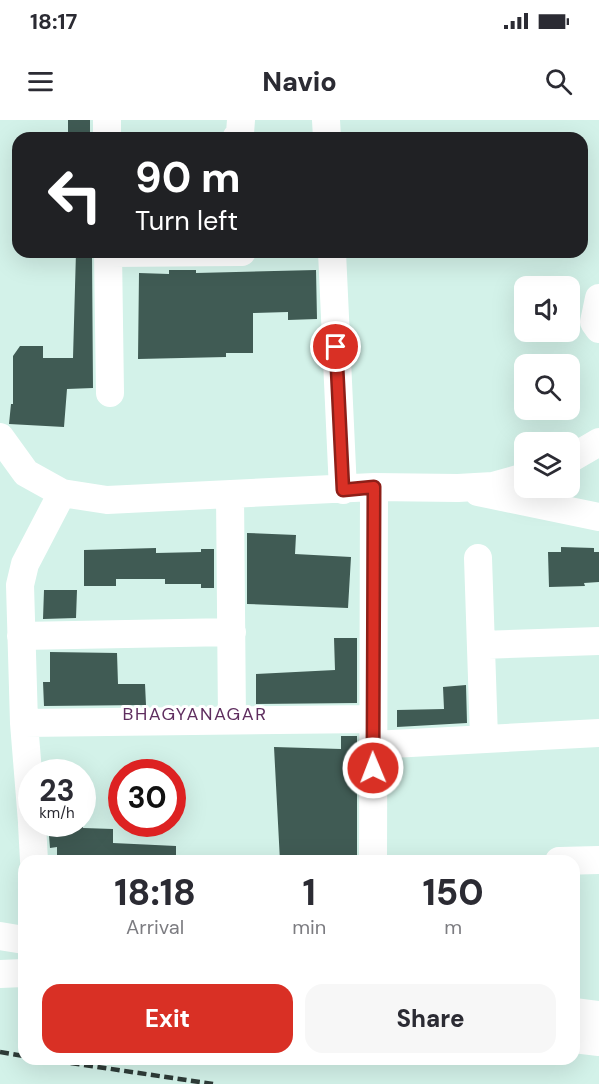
<!DOCTYPE html>
<html lang="en">
<head>
<meta charset="utf-8">
<style>
	:root { --surface:#fff; --page:#f7f7f7; --text:#2b2b33; --muted:#7c7c81; --accent:#d93025 }
	body { margin:0; font-family:"DM Sans",sans-serif; background:var(--page); color:var(--text); height:100vh; display:flex; flex-direction:column; font-size:22px; white-space:nowrap }
	* { box-sizing:border-box; margin:0 }
	p { font-size:20px; color:var(--muted) }
	.icon { flex:none; width:33px; height:33px; fill:none; stroke:currentColor; stroke-width:2; stroke-linecap:round; stroke-linejoin:round }
	.map { position:relative; flex:1; overflow:hidden }
	.sheet { position:absolute; left:18px; top:735px; width:562px; height:210px; display:flex; flex-direction:column; background:var(--surface); border-radius:18px; box-shadow:0 6px 24px #0002 }
	.sheet>* { flex:none }
	.hud { position:absolute; left:12px; top:12px; width:576px; height:126px; border-radius:18px; box-shadow:0 6px 24px #0002; background:#202124; color:#fff; overflow:hidden }
	.tools { position:absolute; left:514px; top:156px; display:grid; gap:12px }
	.tools a { display:grid; place-items:center; width:66px; height:66px; border-radius:12px; background:var(--surface); box-shadow:0 6px 24px #0002; font-size:30px }
	.speed { position:absolute; left:18px; top:639px; display:flex; gap:12px; font-size:30px; font-weight:700; text-align:center }
	.speed>* { display:grid; place-content:center; width:78px; height:78px; border-radius:50%; background:var(--surface); box-shadow:0 6px 24px #0002; line-height:1 }
	.speed small { font-size:15px; font-weight:400 }
	.speed .limit { border:9px solid #d22; background:#fff; color:#111 }
	.pin { position:absolute; display:grid; place-items:center; width:51px; height:51px; color:#fff; margin:-26px; border:3px solid #fff; border-radius:50%; box-shadow:0 2px 6px #0007 }
	.me { position:absolute; width:66px; margin:-33px; rotate:359deg; stroke-linejoin:round; filter:drop-shadow(0 0 4px #0008) }
	.turn { display:flex; align-items:center; gap:21px; height:126px; padding:0 24px; font-size:27px }
	.turn .icon { width:78px; height:78px; stroke-width:2.5 }
	.turn b { display:block; font-size:42px; line-height:51px }
	.eta { display:flex; justify-content:space-evenly; align-items:center; height:102px; text-align:center }
	.eta b { font-size:36px; font-weight:800; line-height:42px }
	.button { display:flex; gap:12px; margin-top:auto; padding:12px 24px }
	.button a { flex:1; height:69px; border-radius:18px; background:var(--accent); color:#fff; font-size:24px; font-weight:800; line-height:69px; text-align:center }
	.button a+a { background:var(--page); color:var(--text) }
	.status { display:flex; justify-content:space-between; align-items:center; height:42px; padding:0 30px; background:var(--surface); direction:ltr }
	.status svg { height:16px; fill:currentColor }
	header { display:flex; justify-content:space-between; align-items:center; height:78px; padding:0 24px; background:var(--surface); font-size:27px; font-weight:800 }
	.map>svg:first-child { display:block }
	.building { fill:#405b54 }
	.lines { fill:none; stroke-linecap:round; stroke-linejoin:round }
	.minor { stroke:#fff; stroke-width:28 }
	.rail { stroke:#2e3c38; stroke-width:4.5; stroke-dasharray:9 4.5; stroke-linecap:butt }
	.route-casing { stroke:#8d1f18; stroke-width:15 }
	.route { stroke:#d93025; stroke-width:10 }
	.labels { text-anchor:middle; stroke-width:6; stroke-linejoin:round; paint-order:stroke }
	.neighbourhood-label { font-size:18px; letter-spacing:1.5px; fill:#5f2e5f; stroke:#fff }
</style>
</head>
<body>
<div class="status"><b>18:17</b><svg viewBox="0 0 49 12"><path d="M0 12V9h3v3zM5 12V6h3v6zM10 12V3h3v9zM15 12V0h3v12zM26 1h20v11H26zM47 4h2v5h-2z"/></svg></div>
<header><svg class="icon" aria-label="menu" viewBox="0 0 24 24"><path d="M4 6h16M4 12h16M4 18h16"/></svg>Navio<svg class="icon" aria-label="search" viewBox="0 0 24 24"><circle cx="10" cy="10" r="6"/><path d="M15 15l6 6"/></svg></header>
<div class="map">
<svg width="599" height="964" viewBox="0 0 599 964">
	<rect width="100%" height="100%" fill="#d3f2e9"/>
	<path class="building" d="M68,0H90V18H68Z
		M76,132H92L93,268L67,269L64,307L9,304L11,284H13V236L20,226H43V238H73Z
		M169,150H196V153L316,150L317,199L288,200V192L253,193V233H226V237L138,239L139,153L169,154Z
		M247,413L296,415L295,434L351,437L348,488L247,484Z
		M561,427L594,428V432H599V462L584,463L585,466L549,467L548,432H561Z
		M156,428V433L201,432V429H214V468H201V464H165V459H116V466H84V430Z
		M44,470H77L76,498L43,499Z
		M334,518H357V583L256,584V554L335,550Z
		M50,532L117,533L118,564H145L146,585L44,586L43,562H50Z
		M466,565L467,603L397,607V590L444,589L443,567Z
		M341,616H357V741H343V739L280,741L274,627L341,629Z
		M48,704H83V708L113,709V723L176,726V741H57V727L50,728Z"/>
	<g class="lines">
		<path class="minor" d="M107,0V18
			M326,0L327,18
			M236,18L240,13L241,0
			M108,132L110,273
			M332,132L343,370
			M108,133L242,132
			M599,178L594,202L599,209
			M0,317L26,353L62,373L107,380L374,367L458,368L493,366L525,357
			M570,339L599,322
			M478,372L599,397
			M230,375L232,600
			M478,438L484,618
			M21,516L232,512
			M481,525L599,521
			M24,603L372,599
			M373,625L599,613
			M32,702L24,603L20,465L25,444L62,373
			M32,704L34,741
			M373,741L374,367
			M559,741L599,740
			M0,816L24,820
			M0,854L24,853
			M574,892L599,895
			M574,919L599,922"/>
		<path class="rail" d="M0,932L24,936
			M44,939L213,964"/>
	</g>
	<g class="lines">
		<defs>
			<path id="route" d="M336,227L343,370L374,367L373,648"/>
		</defs>
		<use href="#route" class="route-casing"/>
		<use href="#route" class="route"/>
	</g>
	<g class="labels">
		<g class="neighbourhood-label">
			<text x="195" y="600">BHAGYANAGAR</text>
		</g>
	</g>
</svg>
<div class="tools">
<a><svg class="icon" aria-label="sound" viewBox="0 0 24 24"><path d="M4 9h4l5-4v14l-5-4H4zM17 9q2 3 0 6"/></svg></a>
<a><svg class="icon" aria-label="search" viewBox="0 0 24 24"><circle cx="10" cy="10" r="6"/><path d="M15 15l6 6"/></svg></a>
<a><svg class="icon" aria-label="layers" viewBox="0 0 24 24"><path d="M12 4l9 5-9 5-9-5zM3 14l9 5 9-5"/></svg></a>
</div>
<div class="speed"><div>23<small>km/h</small></div><div class="limit">30</div></div>
<div class="pin" style="left:336px;top:227px;background:#d93025"><svg class="icon" aria-label="arrive" viewBox="0 0 24 24"><path d="M6 21V4h12l-3 4 3 4H6"/></svg></div>
<svg class="me" style="left:373px;top:648px" viewBox="-20 -20 40 40"><circle r="17" fill="#d93025" stroke="#fff" stroke-width="3"/><path d="M0-11L8 9 0 5-8 9z" fill="#fff"/></svg>
<div class="hud">
<div class="turn"><svg class="icon" aria-label="left" viewBox="0 0 24 24"><path d="M17 20v-9H6M10 6l-5 5 5 5"/></svg><div><b>90 m</b>Turn left</div></div>
</div>
<section class="sheet">
<div class="eta">
<div><b>18:18</b><p>Arrival</p></div>
<div><b>1</b><p>min</p></div>
<div><b>150</b><p>m</p></div>
</div>
<div class="button"><a>Exit</a><a>Share</a></div>
</section>
</div>
</body>
</html>
